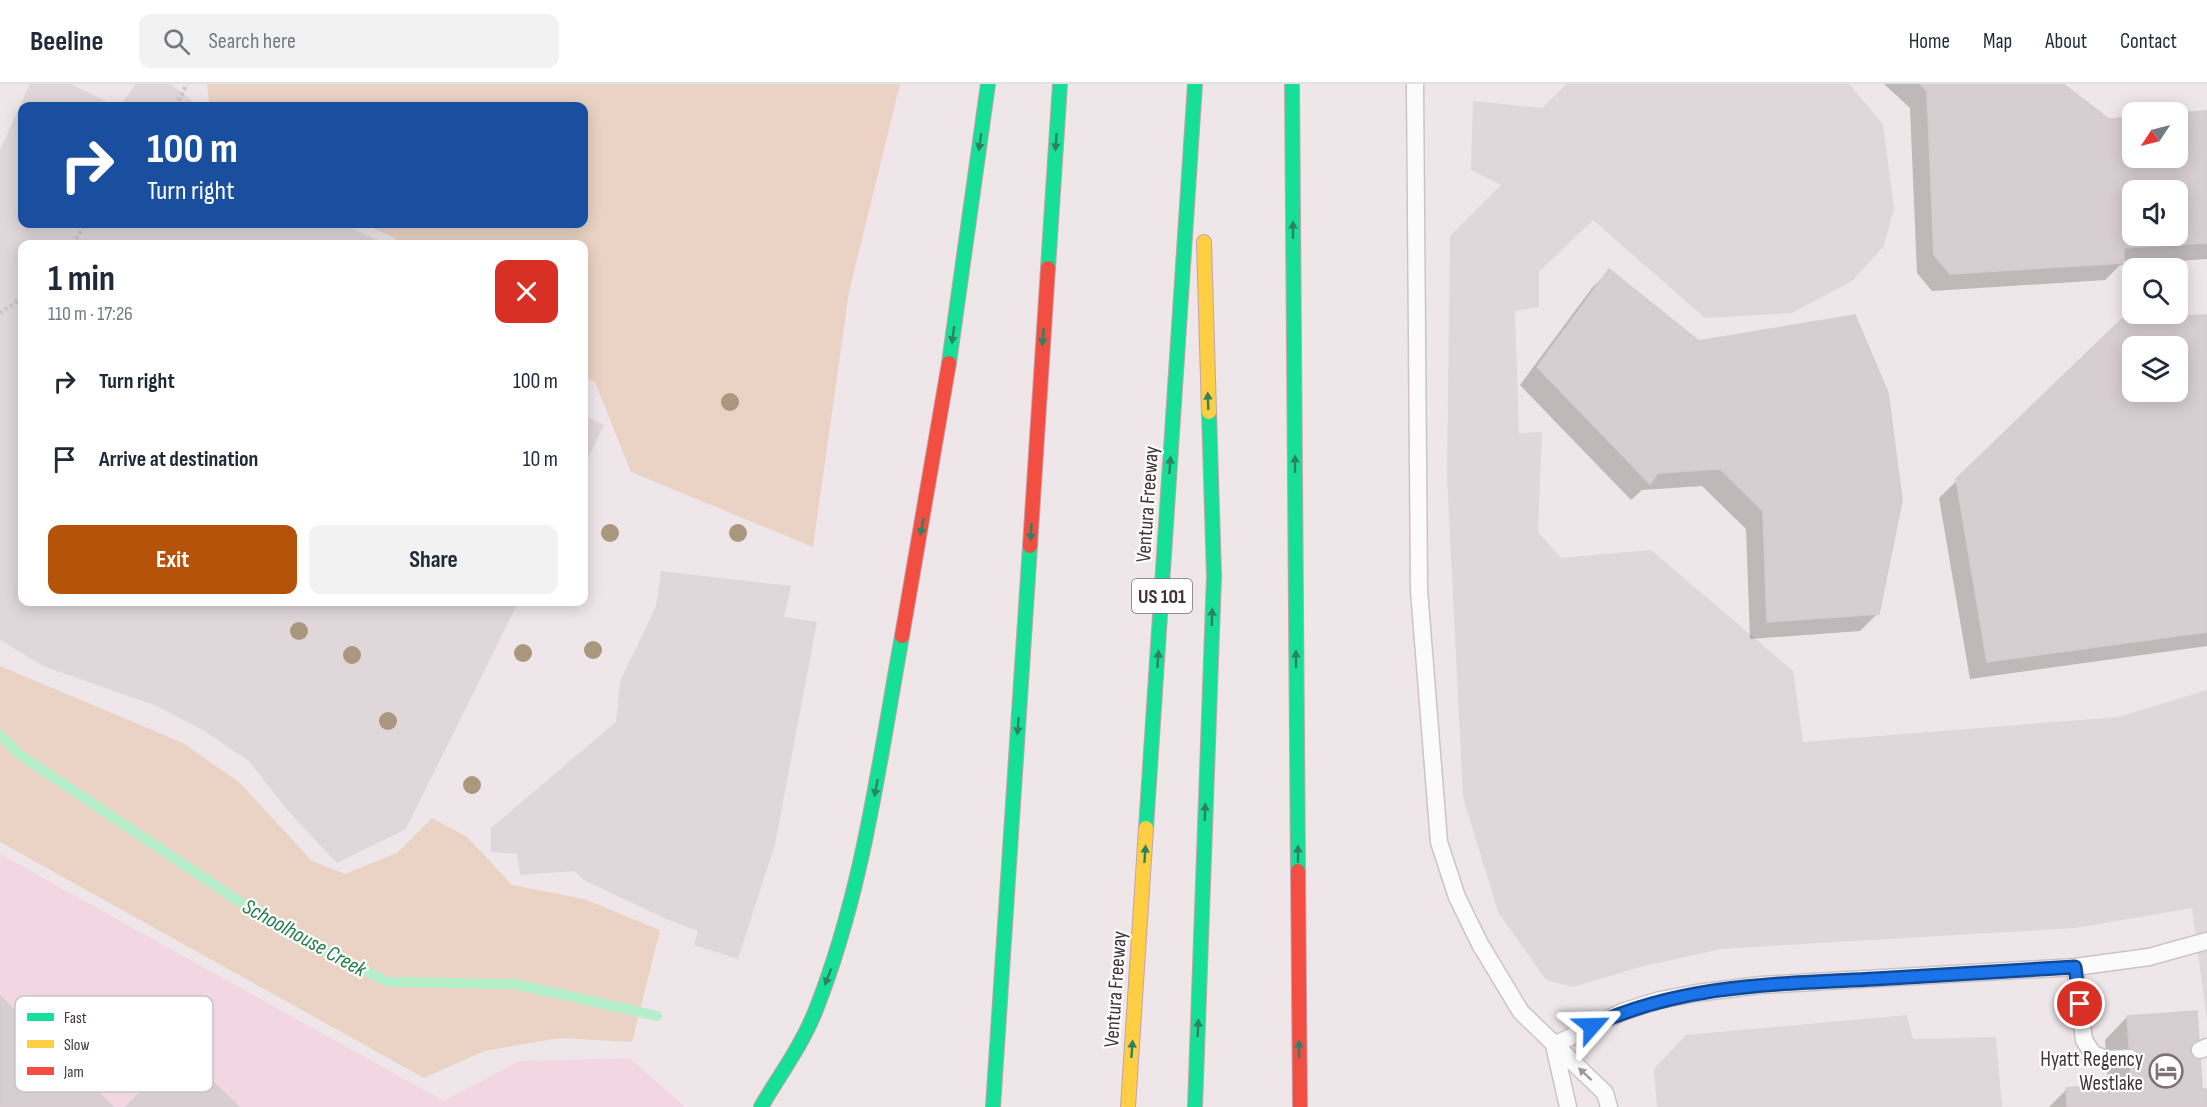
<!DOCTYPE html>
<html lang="en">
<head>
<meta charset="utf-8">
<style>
	:root { --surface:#fff; --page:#f2f2f3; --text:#1f2937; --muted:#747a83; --line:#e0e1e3; --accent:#b45309 }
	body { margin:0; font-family:"Sofia Sans Condensed",sans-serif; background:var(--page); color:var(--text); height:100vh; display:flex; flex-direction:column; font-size:22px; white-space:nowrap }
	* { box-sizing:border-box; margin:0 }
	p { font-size:20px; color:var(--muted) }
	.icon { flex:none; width:33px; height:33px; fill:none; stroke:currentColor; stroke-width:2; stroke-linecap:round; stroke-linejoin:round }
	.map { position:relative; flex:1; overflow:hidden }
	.sheet { position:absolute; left:18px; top:156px; width:570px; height:366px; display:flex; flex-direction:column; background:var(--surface); border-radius:12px; box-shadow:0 3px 15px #0003 }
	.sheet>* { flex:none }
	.top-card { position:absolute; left:18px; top:18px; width:570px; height:126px; border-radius:12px; box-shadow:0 3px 15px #0003; background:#1a4fa0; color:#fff; overflow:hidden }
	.needle { width:39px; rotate:235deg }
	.buttons { position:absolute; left:2122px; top:18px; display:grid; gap:12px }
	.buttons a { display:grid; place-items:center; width:66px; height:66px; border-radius:12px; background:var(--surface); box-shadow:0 3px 15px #0003; font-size:30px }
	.pin { position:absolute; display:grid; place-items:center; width:51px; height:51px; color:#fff; margin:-26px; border:3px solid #fff; border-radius:50%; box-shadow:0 2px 6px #0007 }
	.me { position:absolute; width:66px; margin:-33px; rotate:65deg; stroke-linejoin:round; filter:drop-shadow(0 0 4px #0008) }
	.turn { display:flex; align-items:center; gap:21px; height:126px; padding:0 30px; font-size:27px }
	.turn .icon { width:78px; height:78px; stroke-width:2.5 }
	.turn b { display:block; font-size:42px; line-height:51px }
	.round { display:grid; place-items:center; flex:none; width:63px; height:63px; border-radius:12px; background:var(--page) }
	.headline { display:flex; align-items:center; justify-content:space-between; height:102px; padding:0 30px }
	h1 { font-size:36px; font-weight:700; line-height:45px }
	.cta { display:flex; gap:12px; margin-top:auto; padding:12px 30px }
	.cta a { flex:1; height:69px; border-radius:12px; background:var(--accent); color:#fff; font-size:24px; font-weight:700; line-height:69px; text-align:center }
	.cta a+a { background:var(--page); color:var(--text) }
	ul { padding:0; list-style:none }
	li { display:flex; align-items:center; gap:18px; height:78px; padding:0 30px }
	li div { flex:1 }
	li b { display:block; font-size:22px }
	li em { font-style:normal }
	header { display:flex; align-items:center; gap:36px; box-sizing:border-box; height:84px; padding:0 30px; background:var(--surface); border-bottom:2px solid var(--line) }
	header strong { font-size:28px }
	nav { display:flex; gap:33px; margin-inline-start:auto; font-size:21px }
	.search { width:420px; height:54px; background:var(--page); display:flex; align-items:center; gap:15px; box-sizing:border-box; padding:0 21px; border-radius:12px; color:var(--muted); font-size:22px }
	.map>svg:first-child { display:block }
	.commercial { fill:#f2d7e2 }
	.green { fill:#ead3c5 }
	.parking { fill:#dfd7da }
	.shadow { fill:#0003; fill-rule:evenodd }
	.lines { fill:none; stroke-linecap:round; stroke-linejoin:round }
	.stream { stroke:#b5eeca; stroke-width:10 }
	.building { fill:#d7ced1; stroke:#d6cccf; stroke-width:1.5; fill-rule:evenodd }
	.lane-casing { stroke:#ccc3c6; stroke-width:19 }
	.fast-casing { stroke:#c6a1ae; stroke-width:16 }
	.slow-casing { stroke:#c6a1ae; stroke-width:16 }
	.jam-casing { stroke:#c6a1ae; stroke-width:16 }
	.path { stroke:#ccc5c8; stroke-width:4; stroke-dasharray:3 3; stroke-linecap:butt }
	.lane { stroke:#fcfbfc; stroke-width:16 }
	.fast { stroke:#16e098; stroke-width:14 }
	.slow { stroke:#ffcf43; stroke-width:14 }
	.jam { stroke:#f24e42; stroke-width:14 }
	.tree { fill:#ab977d }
	.oneway { fill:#2f8164 }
	.oneway2 { fill:#a0979a }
	.route-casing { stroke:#114b97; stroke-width:15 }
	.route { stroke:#1a73e8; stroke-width:10 }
	.labels { text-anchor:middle; stroke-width:4.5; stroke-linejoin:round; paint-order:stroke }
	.shield { fill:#fff; stroke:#7b7074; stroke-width:1.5 }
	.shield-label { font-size:20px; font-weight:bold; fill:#433339 }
	.street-label { font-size:21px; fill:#433339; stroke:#fff }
	.poi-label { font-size:21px; fill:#433339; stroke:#fff; text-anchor:end }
	.water-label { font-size:22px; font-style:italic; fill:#238049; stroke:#fff }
	.key { fill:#fff; stroke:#c7c2c4; stroke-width:1.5 }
	.key-label { font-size:16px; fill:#433339 }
</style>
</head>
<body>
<header>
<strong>Beeline</strong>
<div class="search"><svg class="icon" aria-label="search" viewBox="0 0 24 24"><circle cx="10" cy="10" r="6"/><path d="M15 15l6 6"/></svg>Search here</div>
<nav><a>Home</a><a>Map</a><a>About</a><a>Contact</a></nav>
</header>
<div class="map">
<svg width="2207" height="1023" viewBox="0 0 2207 1023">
	<rect width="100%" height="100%" fill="#eee6e8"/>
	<path class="commercial" d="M0,770L444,1017L519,977L630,974L685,1023H0Z"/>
	<path class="green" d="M207,0H900L849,208L813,463L631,388L595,298L584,293V160H403L393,153L364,140H584V22H213L209,18Z
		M0,582L183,659L239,698L312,777L345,790L397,769L432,734L467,753L512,801L584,815L660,846L632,958L559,954L484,967L424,994L0,758Z"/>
	<path class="parking" d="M30,0H71L115,22H22V140H342L386,160H22V518H518L406,745L337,779L289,728L249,677L206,648L157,622L43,582L0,556V66Z
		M136,0H170L199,22H120Z
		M1567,0H1849L1883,40L1894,124L1884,162L1852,197L1792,229L1705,234L1593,136L1539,188V223L1515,227L1519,349L1542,348L1538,448L1561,474L1651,466L1793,587L1803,658L2118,633L2207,606V936L2192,824L2075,844L1721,865L1640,883L1573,903L1546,896L1498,828L1463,713L1447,393L1450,152L1501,101L1471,86L1473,17L1542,24Z
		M584,331L604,341L584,383Z
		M661,487L791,502L784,533L817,538L775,760L738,875L694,861L698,847L666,835L584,796L574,787L520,791L517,770L491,768V744L616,638L620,598L656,522Z
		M1907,931L1913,955L1996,953L2002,1023H1657L1654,985L1686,951Z"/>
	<path class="shadow" d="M1884,0H2060L2109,36L2133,34V74H2178V31L2207,28V175L2120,181L2105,196L1932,207L1917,189L1910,24ZM2133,106H2178V152H2133Z
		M1609,187L1878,529L1860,547L1750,555L1746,445L1702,402L1642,406L1631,416L1520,301L1592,204Z
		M2207,233V562L1970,595L1939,414L2122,236ZM2133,262H2178V308H2133Z
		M2127,933L2201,1007L2207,1006V1023H2049L2067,1005L2109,1011L2105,956Z
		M170,951L184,972L237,1023H127L143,1006L129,993Z"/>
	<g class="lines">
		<path class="stream" d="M0,651L20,671L279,844L388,898L515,900L657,932"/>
	</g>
	<path class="building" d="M1920,0H2063L2109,35L2133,33V74H2178V29L2207,27V159L2124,164V179L1950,190L1934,171L1927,7ZM2133,106H2178V152H2133Z
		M1609,185L1699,257L1855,231L1888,309L1902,416L1879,530L1767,538L1763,427L1720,385L1658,389L1650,400L1537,283Z
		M2207,231V548L1987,578L1956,395L2122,235ZM2133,262H2178V308H2133Z
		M0,912L113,1023H0Z
		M2197,927L2202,1005H2207V1023H2067L2066,1004L2102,1001L2103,1009L2132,1008L2127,932Z
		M170,949L190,967L186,972L239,1023H126L165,983L150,969Z"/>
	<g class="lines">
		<defs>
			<path id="lane" d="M1415,0L1419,506L1439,758L1457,813L1480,860L1521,928L1605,1009L1609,1023
				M2075,883L2084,956L2093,970L2107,975L2130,974
				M1554,961L1622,928L1660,916L1697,909L1761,901L2075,883L2149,873L2207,857
				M1554,961L1568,1023
				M2200,966L2207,963"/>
			<path id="fast" d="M1292,0L1298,787
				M1048,184L1060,0
				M949,279L988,0
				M1146,744L1195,0
				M761,1023C779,992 802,961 815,928C863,808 879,679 902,552
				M993,1023L1030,462
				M1195,1023L1214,492L1209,328"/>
			<path id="slow" d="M1204,158L1209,328
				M1128,1023L1146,744"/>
			<path id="jam" d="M1030,462L1048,184
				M902,552L949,279
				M1298,787L1300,1023"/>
		</defs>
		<use href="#lane" class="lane-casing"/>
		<use href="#fast" class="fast-casing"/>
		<use href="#slow" class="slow-casing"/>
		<use href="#jam" class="jam-casing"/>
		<path class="path" d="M176,22L187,0
			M73,160L85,140
			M0,229L22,214"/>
		<use href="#lane" class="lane"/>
		<use href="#fast" class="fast"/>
		<use href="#slow" class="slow"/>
		<use href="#jam" class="jam"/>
	</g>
	<g class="tree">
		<circle cx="730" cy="318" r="9"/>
		<circle cx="610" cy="449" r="9"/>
		<circle cx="738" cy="449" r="9"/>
		<circle cx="299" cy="547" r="9"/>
		<circle cx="593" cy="566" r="9"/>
		<circle cx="523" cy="569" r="9"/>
		<circle cx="352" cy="571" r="9"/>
		<circle cx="388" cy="637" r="9"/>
		<circle cx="472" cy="701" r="9"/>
	</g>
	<defs><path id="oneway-solid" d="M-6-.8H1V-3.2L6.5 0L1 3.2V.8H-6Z" transform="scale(1.5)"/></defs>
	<g class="oneway">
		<use href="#oneway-solid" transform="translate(980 58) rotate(98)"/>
		<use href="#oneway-solid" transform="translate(1056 58) rotate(94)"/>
		<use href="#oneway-solid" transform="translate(1293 146) rotate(-90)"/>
		<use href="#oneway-solid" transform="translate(953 251) rotate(98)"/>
		<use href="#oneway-solid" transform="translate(1043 253) rotate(94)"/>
		<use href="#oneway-solid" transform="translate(1208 317) rotate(-92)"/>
		<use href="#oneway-solid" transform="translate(1295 380) rotate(-90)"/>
		<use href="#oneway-solid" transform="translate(1170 381) rotate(-86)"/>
		<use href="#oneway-solid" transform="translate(922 443) rotate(100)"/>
		<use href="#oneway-solid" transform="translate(1031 448) rotate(94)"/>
		<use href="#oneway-solid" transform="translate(1212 533) rotate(-88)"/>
		<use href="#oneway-solid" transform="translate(1158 575) rotate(-86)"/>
		<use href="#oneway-solid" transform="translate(1296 575) rotate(-90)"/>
		<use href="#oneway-solid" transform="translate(1018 642) rotate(94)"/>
		<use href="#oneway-solid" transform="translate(876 704) rotate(101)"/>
		<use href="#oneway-solid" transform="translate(1205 728) rotate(-88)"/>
		<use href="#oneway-solid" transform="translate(1145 770) rotate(-86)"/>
		<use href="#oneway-solid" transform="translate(1298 770) rotate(-90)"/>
		<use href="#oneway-solid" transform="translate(828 893) rotate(111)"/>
		<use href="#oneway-solid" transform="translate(1198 944) rotate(-88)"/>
		<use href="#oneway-solid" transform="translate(1132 965) rotate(-86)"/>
		<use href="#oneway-solid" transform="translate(1299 965) rotate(-90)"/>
	</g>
	<use class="oneway2" href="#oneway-solid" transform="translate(1585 990) rotate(-137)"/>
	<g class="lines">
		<defs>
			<path id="route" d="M1592,942C1681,900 1778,900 1874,895C1941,891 2008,887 2075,883L2080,920"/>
		</defs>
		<use href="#route" class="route-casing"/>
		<use href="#route" class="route"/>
	</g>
	<defs>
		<symbol id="hotel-ring" viewBox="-11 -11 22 22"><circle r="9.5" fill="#fff" stroke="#7f7276" stroke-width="1.5"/><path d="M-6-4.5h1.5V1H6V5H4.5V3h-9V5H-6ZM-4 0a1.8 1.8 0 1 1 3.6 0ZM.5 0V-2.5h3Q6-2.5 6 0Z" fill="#7f7276"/></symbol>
	</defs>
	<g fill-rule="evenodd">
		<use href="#hotel-ring" x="2147" y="968" width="38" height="38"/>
	</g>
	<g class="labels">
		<rect class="shield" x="1132" y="495" width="60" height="34" rx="4.5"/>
		<g class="shield-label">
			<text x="1162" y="519">US 101</text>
		</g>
		<g class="street-label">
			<text transform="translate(1147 420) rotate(-86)" y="7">Ventura Freeway</text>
			<text transform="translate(1115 905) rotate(-86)" y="7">Ventura Freeway</text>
		</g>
		<g class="poi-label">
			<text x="2143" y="982">Hyatt Regency<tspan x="2143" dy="24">Westlake</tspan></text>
		</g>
		<g class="water-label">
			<text transform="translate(305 853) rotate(29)" y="8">Schoolhouse Creek</text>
		</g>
	</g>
	<rect x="15" y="912" width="198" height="96" rx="9" class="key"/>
	<rect x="27" y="929" width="27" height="8" fill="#16e098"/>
	<rect x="27" y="956" width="27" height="8" fill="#ffcf43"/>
	<rect x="27" y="983" width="27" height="8" fill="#f24e42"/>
	<g class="key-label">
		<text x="64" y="939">Fast</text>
		<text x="64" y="966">Slow</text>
		<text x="64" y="993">Jam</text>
	</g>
</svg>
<div class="buttons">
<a><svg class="needle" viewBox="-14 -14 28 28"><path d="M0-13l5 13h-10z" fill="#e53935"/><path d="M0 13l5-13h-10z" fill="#747a83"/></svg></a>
<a><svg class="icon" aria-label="sound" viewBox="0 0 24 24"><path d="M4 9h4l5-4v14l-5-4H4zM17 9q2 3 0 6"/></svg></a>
<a><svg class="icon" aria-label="search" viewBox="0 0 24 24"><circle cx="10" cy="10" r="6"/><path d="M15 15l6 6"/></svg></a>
<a><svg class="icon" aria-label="layers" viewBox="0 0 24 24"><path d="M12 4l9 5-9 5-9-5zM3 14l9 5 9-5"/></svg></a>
</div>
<div class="pin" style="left:2080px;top:920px;background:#d93025"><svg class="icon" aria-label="arrive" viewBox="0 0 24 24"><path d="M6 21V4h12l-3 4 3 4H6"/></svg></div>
<svg class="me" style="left:1592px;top:942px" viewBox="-20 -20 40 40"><path d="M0-17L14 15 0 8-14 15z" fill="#1a73e8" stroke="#fff" stroke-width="4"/></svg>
<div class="top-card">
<div class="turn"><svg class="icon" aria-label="right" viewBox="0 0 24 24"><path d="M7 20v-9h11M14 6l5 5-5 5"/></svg><div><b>100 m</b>Turn right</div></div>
</div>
<section class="sheet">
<div class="headline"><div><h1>1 min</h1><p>110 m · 17:26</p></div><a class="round" style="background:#d93025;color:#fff"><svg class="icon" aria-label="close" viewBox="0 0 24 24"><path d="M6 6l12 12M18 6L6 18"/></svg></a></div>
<ul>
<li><svg class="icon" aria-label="right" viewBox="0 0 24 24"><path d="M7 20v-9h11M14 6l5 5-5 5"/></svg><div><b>Turn right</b></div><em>100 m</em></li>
<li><svg class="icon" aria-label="arrive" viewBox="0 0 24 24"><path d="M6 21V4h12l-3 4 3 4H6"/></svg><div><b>Arrive at destination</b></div><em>10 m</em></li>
</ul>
<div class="cta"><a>Exit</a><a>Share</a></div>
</section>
</div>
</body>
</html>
